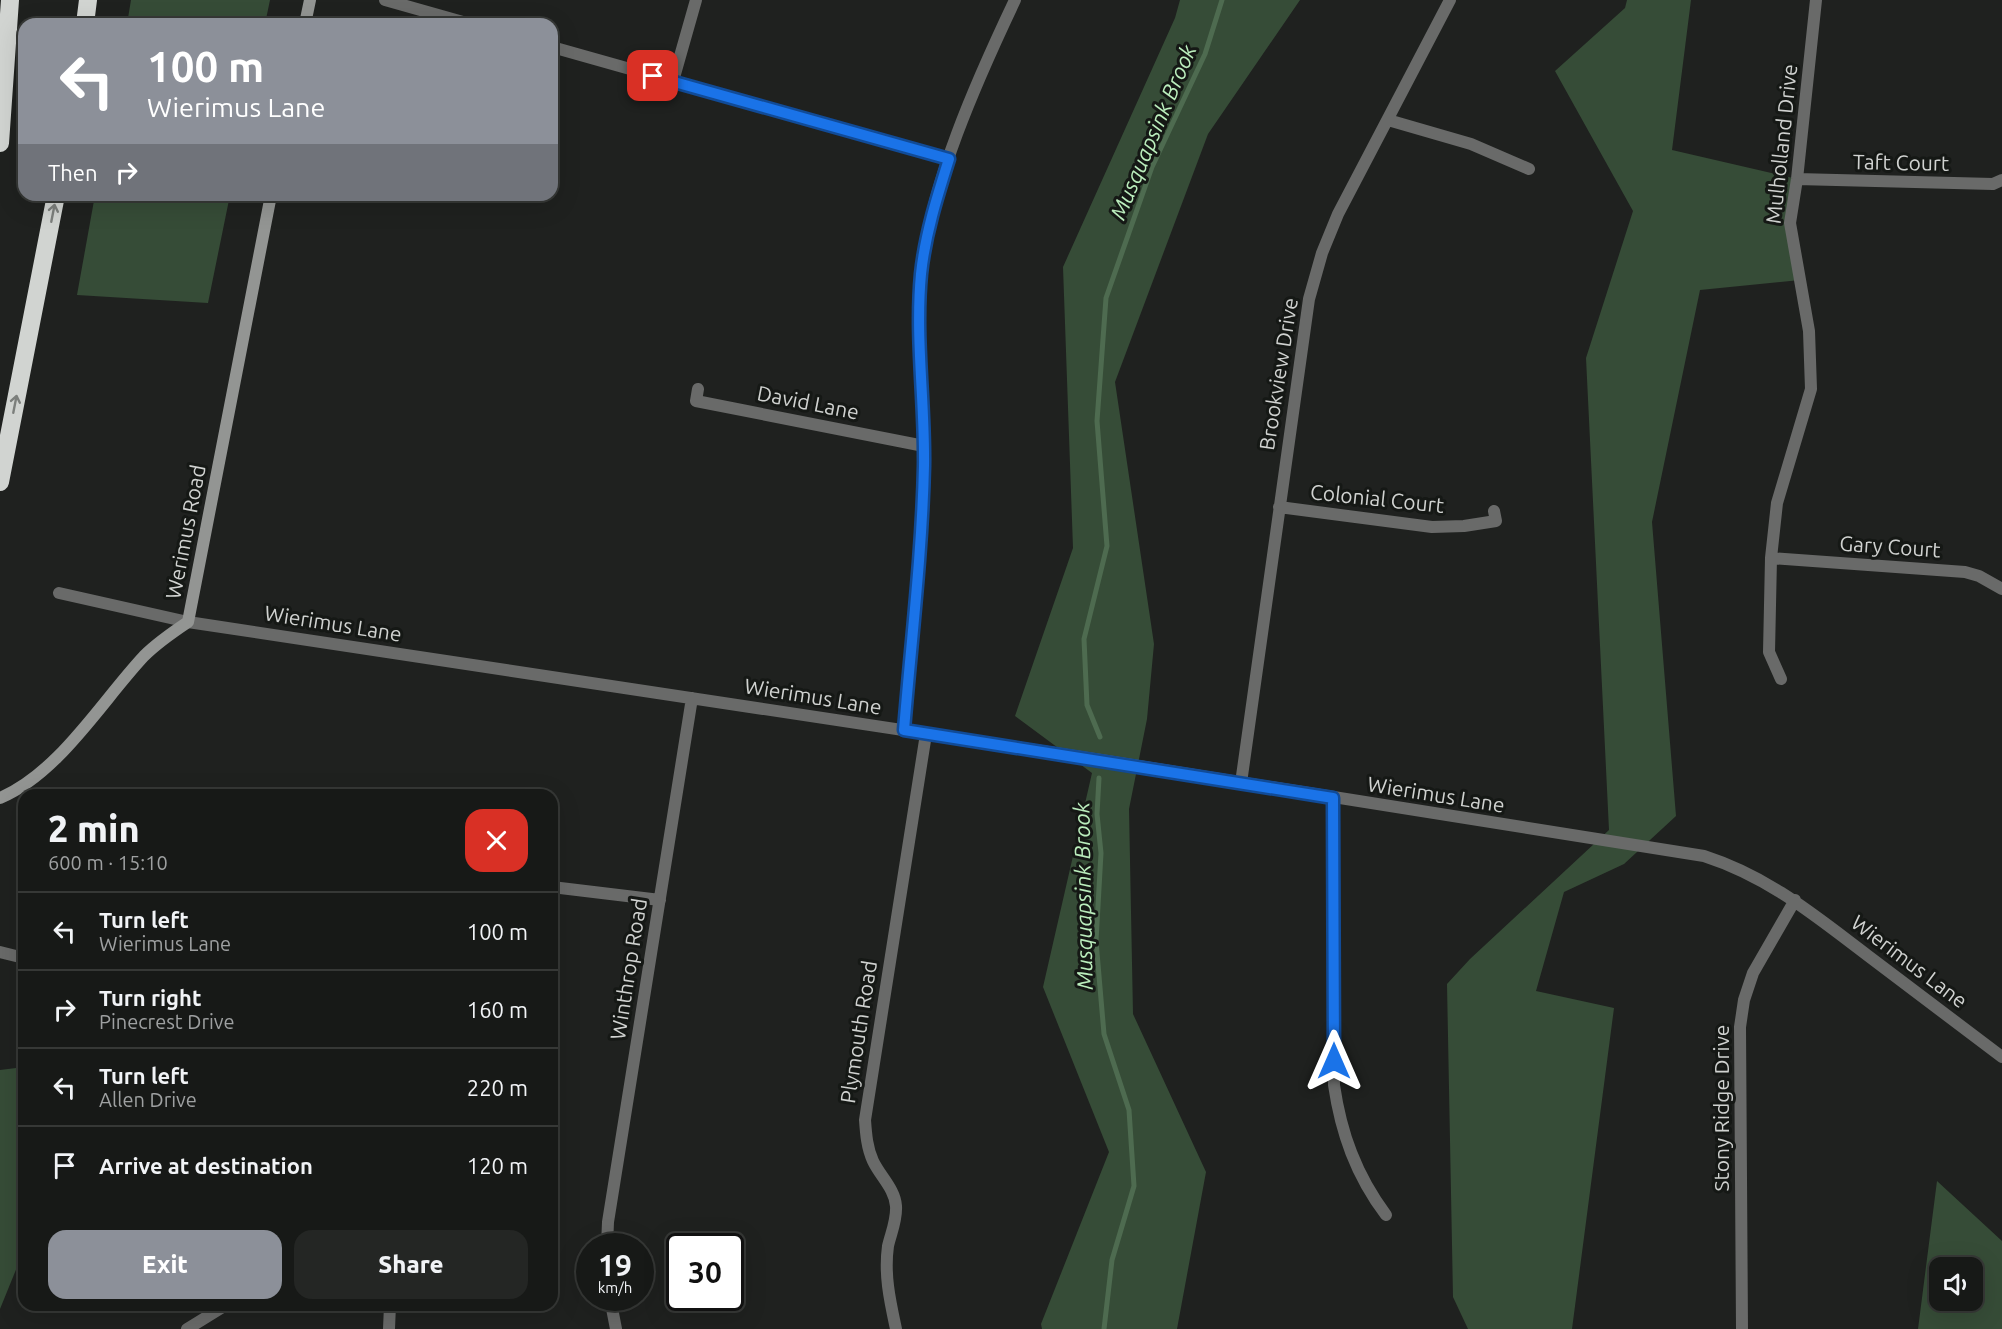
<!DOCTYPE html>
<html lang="en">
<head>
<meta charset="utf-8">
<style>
	:root { --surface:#171917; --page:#242624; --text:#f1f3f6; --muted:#9ea0a1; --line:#363836; --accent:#8c9099 }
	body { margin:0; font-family:Ubuntu,sans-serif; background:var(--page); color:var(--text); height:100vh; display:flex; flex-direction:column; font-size:22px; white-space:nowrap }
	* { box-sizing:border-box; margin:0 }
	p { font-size:20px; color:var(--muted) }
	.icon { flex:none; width:33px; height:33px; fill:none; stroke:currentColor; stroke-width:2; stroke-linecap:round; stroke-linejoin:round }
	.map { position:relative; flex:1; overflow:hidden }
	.panel { position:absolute; left:18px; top:789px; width:540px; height:522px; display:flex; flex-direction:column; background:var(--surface); border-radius:18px; box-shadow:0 6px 24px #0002,0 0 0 2px var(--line) }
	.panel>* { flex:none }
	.guide { position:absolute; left:18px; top:18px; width:540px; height:183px; border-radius:18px; box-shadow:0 6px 24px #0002,0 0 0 2px var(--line); background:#8c9099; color:#fff; overflow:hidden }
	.controls { position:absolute; left:1929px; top:1257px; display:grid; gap:12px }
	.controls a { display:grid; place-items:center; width:54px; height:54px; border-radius:12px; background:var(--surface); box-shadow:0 6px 24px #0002,0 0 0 2px var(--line); font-size:30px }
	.speed { position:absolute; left:576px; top:1233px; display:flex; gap:12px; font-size:30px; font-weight:700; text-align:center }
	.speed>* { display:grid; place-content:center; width:78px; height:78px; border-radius:50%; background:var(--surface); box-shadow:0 6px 24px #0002,0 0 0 2px var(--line); line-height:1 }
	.speed small { font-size:15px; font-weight:400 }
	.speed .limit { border:3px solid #111; border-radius:9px; background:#fff; color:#111 }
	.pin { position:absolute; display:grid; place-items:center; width:51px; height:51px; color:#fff; margin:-26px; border-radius:12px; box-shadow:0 3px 9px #0006 }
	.me { position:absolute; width:66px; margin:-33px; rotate:0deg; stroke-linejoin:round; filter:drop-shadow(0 0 4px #0008) }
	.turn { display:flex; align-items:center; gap:21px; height:126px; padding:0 30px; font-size:27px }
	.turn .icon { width:78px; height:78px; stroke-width:2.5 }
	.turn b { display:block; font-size:42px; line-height:51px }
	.then { display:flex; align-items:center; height:57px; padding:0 30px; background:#0003; gap:12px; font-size:22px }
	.round { display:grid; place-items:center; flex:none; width:63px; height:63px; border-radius:18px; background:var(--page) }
	.headline { display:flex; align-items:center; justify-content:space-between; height:102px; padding:0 30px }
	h1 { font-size:36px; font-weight:800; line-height:45px }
	.action { display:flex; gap:12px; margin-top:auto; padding:12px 30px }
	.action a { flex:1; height:69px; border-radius:18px; background:var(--accent); color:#fff; font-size:24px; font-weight:800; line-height:69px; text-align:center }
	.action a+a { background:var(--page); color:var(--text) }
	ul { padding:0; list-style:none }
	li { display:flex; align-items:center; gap:18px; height:78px; padding:0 30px; border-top:2px solid var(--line) }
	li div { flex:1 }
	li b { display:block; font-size:22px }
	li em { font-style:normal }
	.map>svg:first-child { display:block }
	.green { fill:#364c37; fill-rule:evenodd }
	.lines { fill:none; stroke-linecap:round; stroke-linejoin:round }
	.stream { stroke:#4e6b50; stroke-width:5 }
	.street { stroke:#696a69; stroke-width:12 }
	.secondary { stroke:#939593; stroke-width:12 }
	.highway { stroke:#d1d4d1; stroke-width:18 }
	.oneway { stroke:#7c7f7c }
	.route-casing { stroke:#114b97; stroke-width:15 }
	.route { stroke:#1a73e8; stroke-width:10 }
	.labels { text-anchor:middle; stroke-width:6; stroke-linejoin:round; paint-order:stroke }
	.street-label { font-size:21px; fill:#d0d2d0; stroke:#151815 }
	.water-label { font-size:22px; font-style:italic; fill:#bbeebd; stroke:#151815 }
</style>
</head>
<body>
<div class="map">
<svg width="2002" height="1329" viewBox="0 0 2002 1329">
	<rect width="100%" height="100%" fill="#1f211f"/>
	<path class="green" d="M131,0H270L265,24H127Z
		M1180,0H1300L1208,134L1115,382L1154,644L1147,719L1129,809L1133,1014L1206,1172L1177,1329H1042L1041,1324L1109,1152L1043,987L1092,773L1015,716L1073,548L1063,267L1175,18Z
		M1627,0H1691L1672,150L1797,179L1790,223L1800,280L1700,290L1652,522L1676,816L1624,864L1564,892L1536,991L1614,1008L1572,1329H1468L1453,1297L1447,984L1470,959L1609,830L1586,358L1633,211L1555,71L1625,8Z
		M95,195H230L208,303L77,295Z
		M24,1067V1250L0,1309V1070Z
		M1937,1181L2002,1241V1329H1918ZM1940,1268H1972V1300H1940Z"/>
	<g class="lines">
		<path class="stream" d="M1100,737L1087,705L1084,639L1107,546L1097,421L1106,298L1152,167L1205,54L1222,0
			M1099,778L1097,814L1101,853L1096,941L1104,1034L1129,1110L1134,1186L1112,1260L1104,1329"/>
		<path class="street" d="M385,0L470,24
			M552,47L949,159
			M673,81L696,0
			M1388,120L1471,144L1529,169
			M1797,179L1993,184L2002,180
			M698,389L696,401L924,446
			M1279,507L1432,527L1464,526L1496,521L1494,511
			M1771,558L1965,572L1979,576L2002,589
			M59,593L188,622L1101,760L1704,856C1769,877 1814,915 1867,955C1912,989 1957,1023 2002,1057
			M1781,679L1769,652L1771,558L1777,503L1811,389L1809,331L1790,223L1797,179L1816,0
			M904,731C912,637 922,544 924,450C925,391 914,332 921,273C930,185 977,80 1015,0
			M1241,783L1309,299L1322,253L1338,214L1450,0
			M1333,798L1334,1085C1341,1133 1356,1175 1386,1215
			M552,887L660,900
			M0,952L24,958
			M607,1246L608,1222L692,698
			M610,1298L616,1329
			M187,1329L226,1305
			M389,1329L390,1305
			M896,1329C890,1301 884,1275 888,1246C891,1233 897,1220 896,1206C895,1189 880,1176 873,1161C867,1148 866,1134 865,1120L926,734
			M1742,1329L1740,1027L1744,1000L1753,973L1795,900"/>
		<path class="secondary" d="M305,24L310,0
			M0,798C59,773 101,702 144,656C157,643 173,632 188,622L271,195"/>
		<path class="highway" d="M85,24L88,0
			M0,143L10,0
			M0,482L56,195"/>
	</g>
	<defs><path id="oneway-shaft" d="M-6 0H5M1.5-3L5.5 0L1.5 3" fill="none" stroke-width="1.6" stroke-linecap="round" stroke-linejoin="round" transform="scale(1.5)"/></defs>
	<g class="oneway">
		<use href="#oneway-shaft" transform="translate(53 213) rotate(-79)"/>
		<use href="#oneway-shaft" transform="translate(15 404) rotate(-79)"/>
	</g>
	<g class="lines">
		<defs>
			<path id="route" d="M653,76L949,159C937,197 925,235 921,274C915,338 925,402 924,466C922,555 911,643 904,730L1333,798L1334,1061"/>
		</defs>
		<use href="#route" class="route-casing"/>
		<use href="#route" class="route"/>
	</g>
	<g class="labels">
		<g class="street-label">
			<text transform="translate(1782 144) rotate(-84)" y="7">Mulholland Drive</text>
			<text transform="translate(1901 163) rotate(1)" y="7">Taft Court</text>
			<text transform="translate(1279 374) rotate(-81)" y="7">Brookview Drive</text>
			<text transform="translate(808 403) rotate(11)" y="7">David Lane</text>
			<text transform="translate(1377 499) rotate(6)" y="7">Colonial Court</text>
			<text transform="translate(186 532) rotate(-79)" y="7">Werimus Road</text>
			<text transform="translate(1890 547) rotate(4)" y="7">Gary Court</text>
			<text transform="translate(333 624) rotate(9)" y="7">Wierimus Lane</text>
			<text transform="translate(813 697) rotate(9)" y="7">Wierimus Lane</text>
			<text transform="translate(1436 795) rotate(9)" y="7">Wierimus Lane</text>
			<text transform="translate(1909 962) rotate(37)" y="7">Wierimus Lane</text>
			<text transform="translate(629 969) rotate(-81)" y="7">Winthrop Road</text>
			<text transform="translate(859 1032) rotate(-81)" y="7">Plymouth Road</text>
			<text transform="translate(1722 1108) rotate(-90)" y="7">Stony Ridge Drive</text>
		</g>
		<g class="water-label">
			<text transform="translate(1153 132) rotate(-67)" y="8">Musquapsink Brook</text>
			<text transform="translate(1083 896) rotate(-91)" y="8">Musquapsink Brook</text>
		</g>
	</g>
</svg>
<div class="controls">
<a><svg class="icon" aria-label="sound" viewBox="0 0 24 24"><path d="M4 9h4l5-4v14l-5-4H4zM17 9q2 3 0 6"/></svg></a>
</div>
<div class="speed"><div>19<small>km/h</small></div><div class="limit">30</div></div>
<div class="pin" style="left:653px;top:76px;background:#d93025"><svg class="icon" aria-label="arrive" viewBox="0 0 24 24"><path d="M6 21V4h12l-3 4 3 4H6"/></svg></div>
<svg class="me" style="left:1334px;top:1061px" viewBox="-20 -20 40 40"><path d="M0-17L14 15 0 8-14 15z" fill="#1a73e8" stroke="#fff" stroke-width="4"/></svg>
<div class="guide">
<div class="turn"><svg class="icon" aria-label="left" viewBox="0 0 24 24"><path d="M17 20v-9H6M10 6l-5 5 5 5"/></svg><div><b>100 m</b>Wierimus Lane</div></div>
<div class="then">Then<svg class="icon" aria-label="right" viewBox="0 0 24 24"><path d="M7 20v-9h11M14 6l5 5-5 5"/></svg></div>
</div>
<section class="panel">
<div class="headline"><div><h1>2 min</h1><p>600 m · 15:10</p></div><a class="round" style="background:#d93025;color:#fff"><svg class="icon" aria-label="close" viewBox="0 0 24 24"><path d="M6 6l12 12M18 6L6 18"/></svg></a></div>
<ul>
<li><svg class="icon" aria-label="left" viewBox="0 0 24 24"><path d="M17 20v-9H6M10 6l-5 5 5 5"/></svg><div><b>Turn left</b><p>Wierimus Lane</p></div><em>100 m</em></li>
<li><svg class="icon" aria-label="right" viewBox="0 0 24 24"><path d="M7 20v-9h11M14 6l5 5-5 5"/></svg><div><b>Turn right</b><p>Pinecrest Drive</p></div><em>160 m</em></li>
<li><svg class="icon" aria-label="left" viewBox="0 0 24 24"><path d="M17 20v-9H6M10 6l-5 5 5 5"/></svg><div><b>Turn left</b><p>Allen Drive</p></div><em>220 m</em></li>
<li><svg class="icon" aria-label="arrive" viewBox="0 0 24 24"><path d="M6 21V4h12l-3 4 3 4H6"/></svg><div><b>Arrive at destination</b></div><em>120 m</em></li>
</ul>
<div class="action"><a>Exit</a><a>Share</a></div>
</section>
</div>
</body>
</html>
